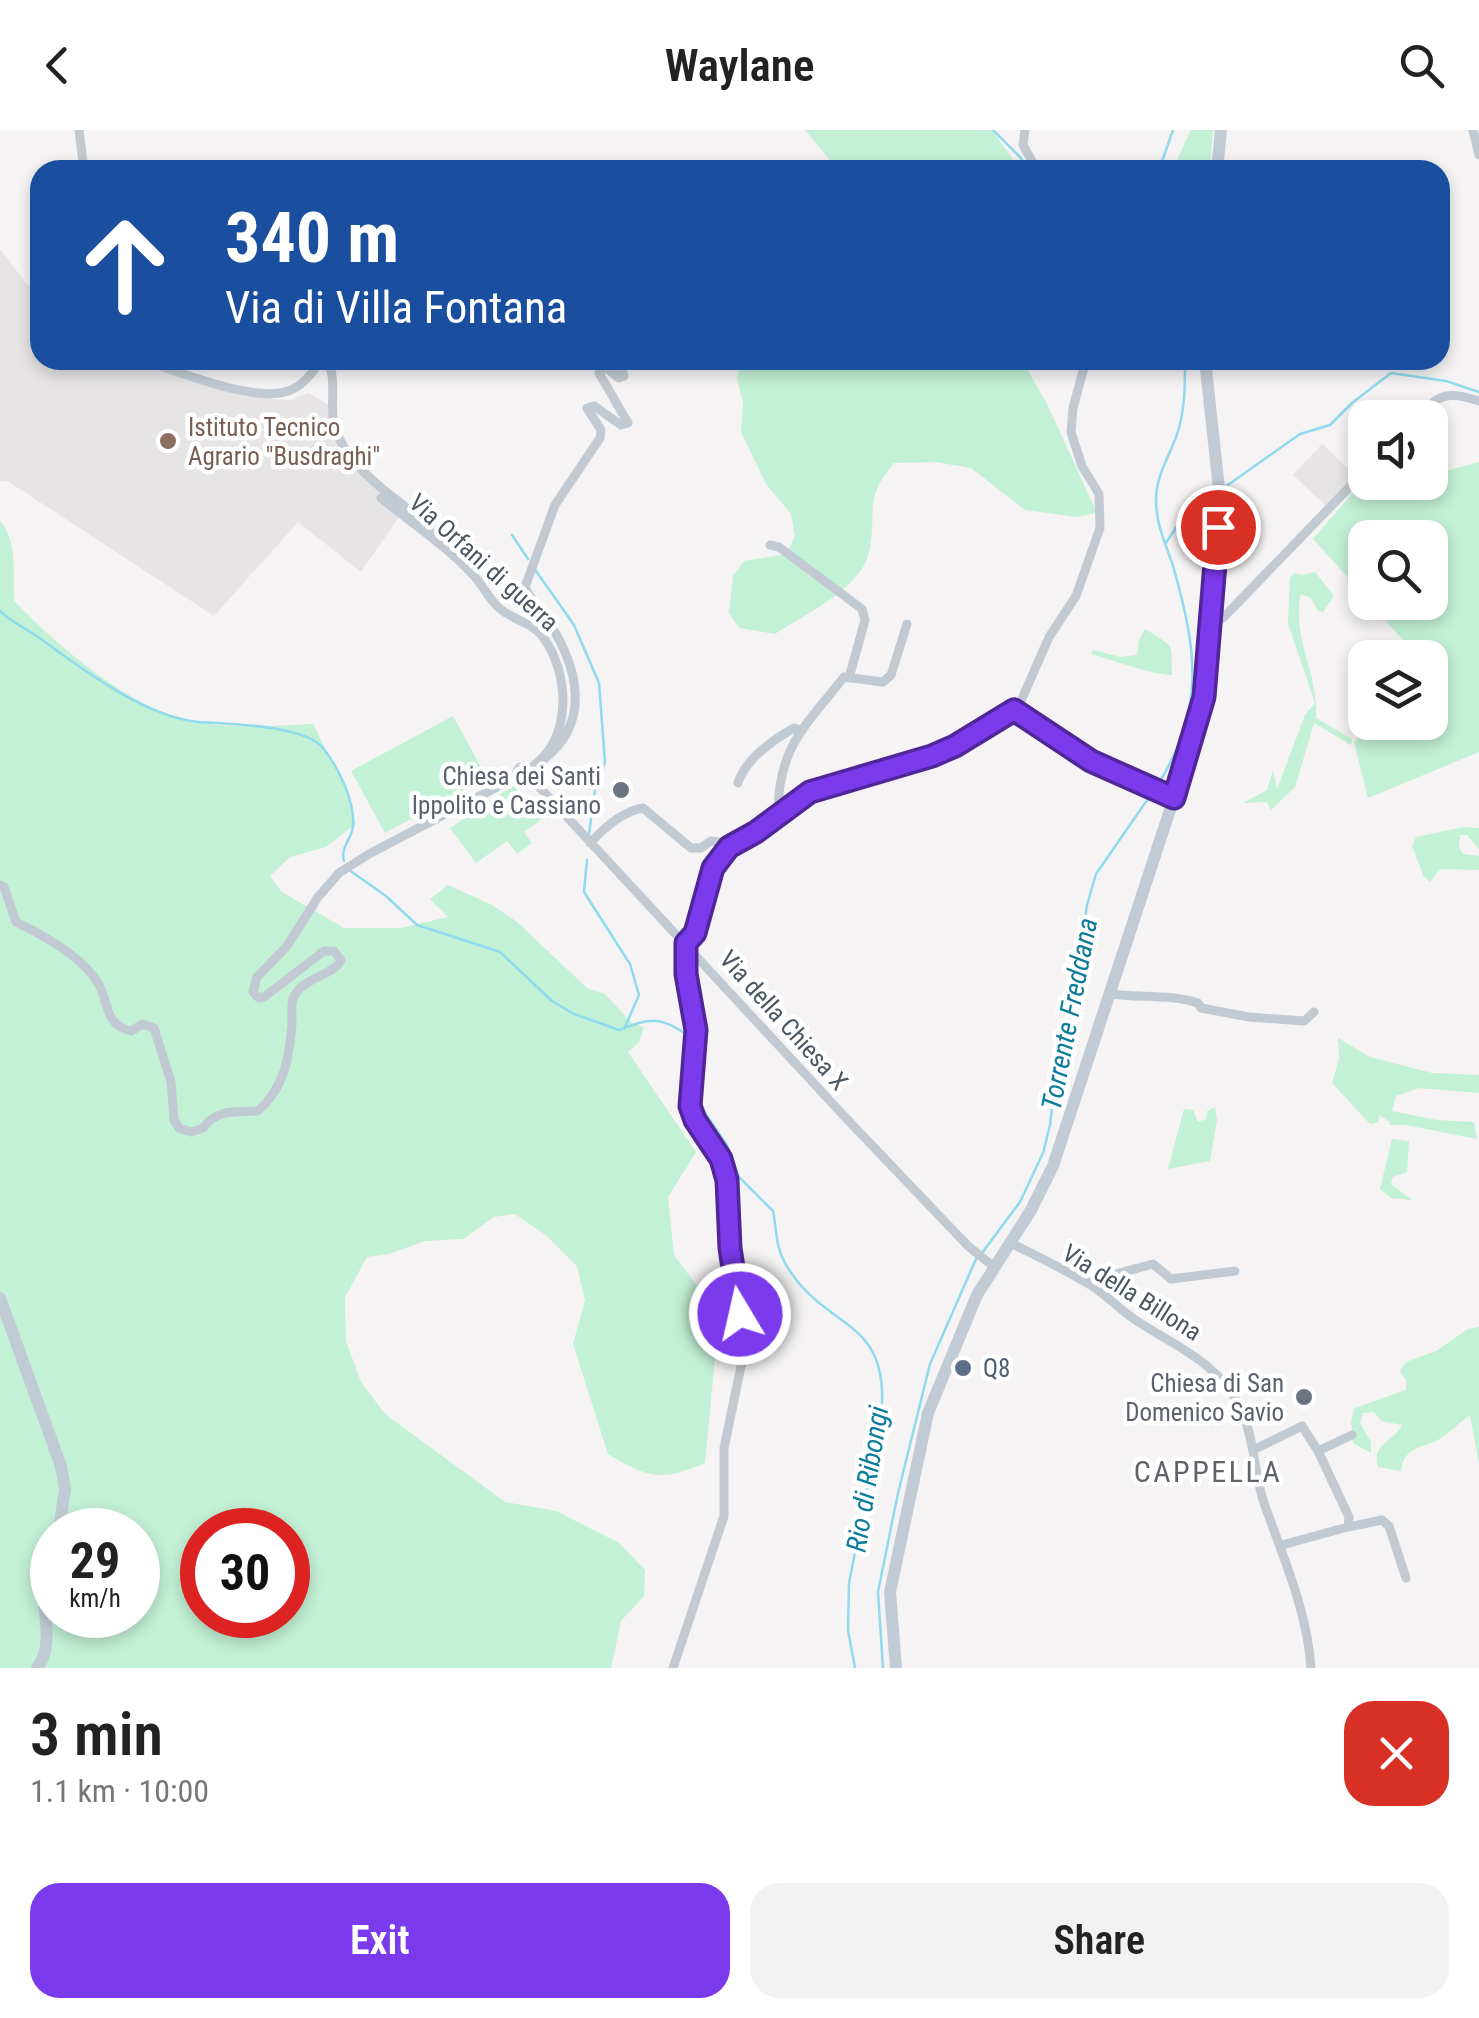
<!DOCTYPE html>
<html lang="en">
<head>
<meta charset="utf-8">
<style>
	:root { --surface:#fff; --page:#f2f2f2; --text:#222; --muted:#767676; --accent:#7c3aed }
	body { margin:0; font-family:"Roboto Condensed",sans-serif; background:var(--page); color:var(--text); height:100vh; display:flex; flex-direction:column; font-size:38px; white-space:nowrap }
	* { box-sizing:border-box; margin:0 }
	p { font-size:32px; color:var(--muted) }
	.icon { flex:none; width:55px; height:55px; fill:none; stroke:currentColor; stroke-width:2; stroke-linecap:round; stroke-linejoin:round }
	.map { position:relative; height:1538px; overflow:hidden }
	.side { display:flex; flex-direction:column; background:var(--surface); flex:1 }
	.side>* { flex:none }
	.hud { position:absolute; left:30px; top:30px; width:1420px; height:210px; border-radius:30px; box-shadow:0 5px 15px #0003; background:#1a4fa0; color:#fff; overflow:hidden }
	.tools { position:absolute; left:1348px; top:270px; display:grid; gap:20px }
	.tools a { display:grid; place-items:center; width:100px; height:100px; border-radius:20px; background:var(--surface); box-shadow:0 5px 15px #0003; font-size:50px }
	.speed { position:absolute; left:30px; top:1378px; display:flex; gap:20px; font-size:50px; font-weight:700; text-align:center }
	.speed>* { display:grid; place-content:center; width:130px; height:130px; border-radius:50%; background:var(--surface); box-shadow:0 5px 15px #0003; line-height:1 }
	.speed small { font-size:25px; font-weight:400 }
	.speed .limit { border:15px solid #d22; background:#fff; color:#111 }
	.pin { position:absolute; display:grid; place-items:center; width:85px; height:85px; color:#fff; margin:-42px; border:5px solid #fff; border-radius:50%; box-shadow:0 2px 10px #0007 }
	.me { position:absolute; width:110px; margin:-55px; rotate:351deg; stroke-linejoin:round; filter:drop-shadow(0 0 8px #0008) }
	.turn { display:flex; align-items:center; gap:35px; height:210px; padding:0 30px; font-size:45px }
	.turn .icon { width:130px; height:130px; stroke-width:2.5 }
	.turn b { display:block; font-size:70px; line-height:85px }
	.round { display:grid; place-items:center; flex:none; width:105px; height:105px; border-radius:30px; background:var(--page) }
	.summary { display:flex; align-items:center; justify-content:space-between; height:170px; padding:0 30px }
	h1 { font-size:60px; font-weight:600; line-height:75px }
	.cta { display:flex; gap:20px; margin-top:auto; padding:20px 30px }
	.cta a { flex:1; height:115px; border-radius:30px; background:var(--accent); color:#fff; font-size:40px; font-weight:600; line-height:115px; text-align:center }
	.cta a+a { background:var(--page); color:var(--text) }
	header { display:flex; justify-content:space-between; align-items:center; height:130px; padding:0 30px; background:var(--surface); font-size:45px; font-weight:600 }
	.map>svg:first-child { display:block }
	.education { fill:#e6e4e5 }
	.green { fill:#c3f1d5; fill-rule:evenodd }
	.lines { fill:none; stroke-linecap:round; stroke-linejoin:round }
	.stream { stroke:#90daee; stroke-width:2.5 }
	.street { stroke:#c1cad2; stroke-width:9 }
	.secondary { stroke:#c1cbd6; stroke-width:12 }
	.route-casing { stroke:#51269a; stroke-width:25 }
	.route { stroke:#7c3aed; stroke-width:18 }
	.education-dot { fill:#8d6e63; stroke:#fff; stroke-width:4 }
	.worship-dot { fill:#6b7280; stroke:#fff; stroke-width:4 }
	.service-dot { fill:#5c6f8a; stroke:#fff; stroke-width:4 }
	.labels { text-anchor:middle; stroke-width:9; stroke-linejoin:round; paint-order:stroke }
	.education-label { font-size:25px; fill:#785e54; stroke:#fff; text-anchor:start }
	.street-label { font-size:25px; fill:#4a5661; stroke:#fff }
	.worship-label { font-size:25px; fill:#5b616d; stroke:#fff; text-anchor:end }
	.service-label { font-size:25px; fill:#4e5e75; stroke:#fff; text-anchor:start }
	.water-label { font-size:28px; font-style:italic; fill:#0c7c9b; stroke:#fff }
	.quarter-label { font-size:30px; letter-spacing:2.5px; fill:#5f6368; stroke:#fff }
</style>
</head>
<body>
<header><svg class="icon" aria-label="back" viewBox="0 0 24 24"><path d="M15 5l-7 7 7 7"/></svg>Waylane<svg class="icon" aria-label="search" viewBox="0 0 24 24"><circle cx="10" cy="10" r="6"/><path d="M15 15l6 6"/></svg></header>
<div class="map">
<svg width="1479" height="1538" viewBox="0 0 1479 1538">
	<rect width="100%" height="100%" fill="#f5f3f3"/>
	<path class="education" d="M0,119L26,153L40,163V230H144L274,269L290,270L309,263L330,276L331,297L343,324L386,363L399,387L361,442L298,392L214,486L9,352L0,351Z
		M1322,314L1355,345L1326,376L1293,345Z"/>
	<path class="green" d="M805,0H992L1014,31L1013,40H838Z
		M1191,0H1213L1210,40H1172Z
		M741,230H1022L1047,274L1097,383L1077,387L1025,380L971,338L935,332L894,333C862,372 878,380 869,422C860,460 805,484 775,504L739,498L729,483L733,446L744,431L786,424L795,406L791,384L766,354L741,302L743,272L737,249Z
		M1479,332V622L1368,668L1354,612L1369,593L1430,592V528L1418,527L1370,473L1430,472V408H1365V466L1313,409L1365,349V352H1430V341H1446Z
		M0,390C19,414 12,442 14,471C58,516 128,577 191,591C229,599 274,596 313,594L343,654L356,694L326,717L290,727L270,746L282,762L344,798H401L448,787L430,769L448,755L492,775L516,791L587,858L605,864L632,893L644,897L639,912L628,922L696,1022L668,1067L674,1125L701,1161L713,1193L716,1218L705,1333C661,1352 649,1348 608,1324L573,1214L585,1170L577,1136L547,1106L515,1084L494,1087L463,1109L425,1111L389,1124L367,1127L345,1167L346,1211L361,1252L385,1284L505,1372L556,1381L619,1413L645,1440L644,1466L621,1491L611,1538H0ZM52,1400H138V1485H52ZM202,1400H288V1485H202Z
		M1315,442L1334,466L1323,482L1318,481L1311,468L1301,464C1291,507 1319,544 1316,588L1352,609L1351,615L1314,593L1295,657L1271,680L1267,672L1243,673L1267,660L1273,641L1277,659L1305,585L1315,573L1288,493L1290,448L1294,443L1302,445Z
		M1145,499C1176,518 1171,512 1172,545C1157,546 1109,529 1091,524L1093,520L1120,527L1137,525L1139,510Z
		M453,586L487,648L385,703L351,641Z
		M514,655L542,689L524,702L532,713L517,724L507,711L476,733L450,698Z
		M1464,697L1479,698V719L1467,705H1460L1459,717L1463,724L1479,726V740L1440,739L1430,752L1424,747L1412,716L1416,707Z
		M1338,908L1370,927L1432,943L1479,945V963L1419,958L1396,966L1392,981L1437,990L1474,992L1477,1009L1406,995H1389L1390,992L1379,985L1378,992L1370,994L1332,953L1339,929Z
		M1215,977L1217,990L1210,1031L1168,1039L1184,979L1193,980L1198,992L1206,989L1207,981Z
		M1392,1009L1409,1011L1407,1042L1393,1047L1391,1054L1412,1070L1391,1068L1380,1059Z
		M1479,1197V1334L1470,1285C1459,1293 1448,1305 1436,1311C1418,1319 1404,1318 1401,1341L1378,1337C1371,1314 1393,1312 1402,1295L1381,1291L1374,1282L1363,1283L1360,1293L1371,1312V1323L1353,1313L1351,1291L1355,1278L1406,1260V1250L1400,1241L1406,1232L1436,1221L1468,1199Z"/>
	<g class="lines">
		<path class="stream" d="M993,0L1020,27L1029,40
			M1159,40L1173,0
			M1225,357L1300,304L1330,295L1352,273L1391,243L1446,251L1479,262
			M512,405L528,429
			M1165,414L1182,389L1215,364
			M534,438L574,495L599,553L605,632L595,660L589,704
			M0,481C11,492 25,498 38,507C81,538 144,587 199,592C228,594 305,595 323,618C338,637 355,671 353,696C352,709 340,717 344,731
			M1157,656C1206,579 1197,520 1173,436C1166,414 1156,395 1156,370C1156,343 1172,323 1179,298C1185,276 1185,253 1185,230
			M587,730L584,762L630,834L639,865L625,897
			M349,740L386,766L417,795L500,822L552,871L574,884L619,900C652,887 662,886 693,909
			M699,914L704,924L699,944V974L727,1015L739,1047L773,1081C777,1100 775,1115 785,1133C825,1204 892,1183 881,1289L849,1453L848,1500L855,1538
			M982,1123L1020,1072L1043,1023L1050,995L1058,927L1073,875L1087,775L1096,744L1152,663
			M883,1538L878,1462L898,1363L930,1234L976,1129"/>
		<path class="street" d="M79,0L84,40
			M1025,0L1023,15L1037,40
			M1473,0L1479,25
			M144,230C178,242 255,273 288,261C304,256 312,242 322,230
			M326,230C339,247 328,277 335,298C350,346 419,384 457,416L467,428L473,443
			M1417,288C1441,263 1446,261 1479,271
			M381,368C412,393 449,418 475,447C484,457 489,469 499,478C512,490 532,492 543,507C570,543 573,612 530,638
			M770,415L779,417L862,479L865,490L849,548
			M1211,496L1224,487L1365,341
			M1014,580L1091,631L1174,668
			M539,633C593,595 579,538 547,489C540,478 530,469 525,457L555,375L600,308L601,300L587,278L594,276L621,295L628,293L599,243L605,237L619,248L624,246L618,230
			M517 643a7 7 0 1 1 14 0a7 7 0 1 1-14 0Z
			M530,647L844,986L968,1116L994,1137
			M738,653C745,630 773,610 794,598L802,601
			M778,685C778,617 804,598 844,547L883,552L891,545L907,494
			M590,713C603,699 623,681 643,678L691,718H701L711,711L725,713L729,717
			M0,755L4,757L16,792C43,805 82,826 98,853C110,873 103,894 131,901L143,894L154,898L171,952L174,990L179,998L191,1002L203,998C216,979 237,982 258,981C285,957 289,928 292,894C292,886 291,877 293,869C301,847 334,846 341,830L334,821H324L264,867L259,868L253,862L257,847L287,816L318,767L339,743L369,724L518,646
			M1111,864C1139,868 1171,864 1198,873L1201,878L1249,887L1304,891L1314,882
			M1011,1113C1038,1127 1066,1140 1092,1156C1109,1167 1123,1183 1140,1193C1180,1218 1221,1235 1242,1281C1254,1309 1254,1341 1263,1370C1282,1425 1307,1479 1311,1538
			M1086,1152L1153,1134L1171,1149L1235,1141
			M1253,1320L1302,1296L1318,1321L1349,1387L1348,1397L1282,1415
			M1318,1321L1352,1305
			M1348,1397L1382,1390L1389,1396L1406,1448
			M673,1538L724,1386V1318L745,1217L730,1118L727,1050L721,1029L695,990L691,976L696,900L686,844V813L695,803L713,738L729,717L756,702L810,662L955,616L1014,580L1021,571L1049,507L1076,466L1100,398L1099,364L1082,336L1071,302L1073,278L1086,230"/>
		<path class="secondary" d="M1217,40L1221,0
			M0,1168L61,1336L65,1359L59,1400
			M37,1538C54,1517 43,1485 44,1460C45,1447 49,1435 52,1421
			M896,1538L890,1462L928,1283L977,1165L1031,1080L1053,1036L1190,619L1204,567L1220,368L1205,230"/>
	</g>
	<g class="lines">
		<defs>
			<path id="route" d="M740,1184L730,1118L727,1050L721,1029L695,990L690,976L696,900L686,844V813L695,803L713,738L729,717L756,702L810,662L932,626L955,616L1014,580L1091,631L1174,668L1204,567L1218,397"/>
		</defs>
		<use href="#route" class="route-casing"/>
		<use href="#route" class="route"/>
	</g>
	<circle class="education-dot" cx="168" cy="311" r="10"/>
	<g class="worship-dot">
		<circle cx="621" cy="660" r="10"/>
		<circle cx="1304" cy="1267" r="10"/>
	</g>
	<circle class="service-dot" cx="963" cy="1238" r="10"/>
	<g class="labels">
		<g class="education-label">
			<text x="188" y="306">Istituto Tecnico<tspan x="188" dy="29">Agrario "Busdraghi"</tspan></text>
		</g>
		<g class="street-label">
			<text transform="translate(484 432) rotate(42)" y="9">Via Orfani di guerra</text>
			<text transform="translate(784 890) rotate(48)" y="9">Via della Chiesa X</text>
			<text transform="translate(1132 1162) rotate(32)" y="9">Via della Billona</text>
		</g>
		<g class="worship-label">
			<text x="601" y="655">Chiesa dei Santi<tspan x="601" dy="29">Ippolito e Cassiano</tspan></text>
			<text x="1284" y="1262">Chiesa di San<tspan x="1284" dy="29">Domenico Savio</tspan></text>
		</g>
		<g class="service-label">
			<text x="983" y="1247">Q8</text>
		</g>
		<g class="water-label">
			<text transform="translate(1069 884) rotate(-79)" y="10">Torrente Freddana</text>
			<text transform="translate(867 1349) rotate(-81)" y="10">Rio di Ribongi</text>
		</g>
		<g class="quarter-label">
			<text x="1208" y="1352">CAPPELLA</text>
		</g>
	</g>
</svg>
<div class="tools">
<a><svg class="icon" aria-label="sound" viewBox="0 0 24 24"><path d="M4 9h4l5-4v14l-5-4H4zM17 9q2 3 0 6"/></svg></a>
<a><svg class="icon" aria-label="search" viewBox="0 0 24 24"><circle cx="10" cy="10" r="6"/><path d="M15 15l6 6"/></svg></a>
<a><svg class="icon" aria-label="layers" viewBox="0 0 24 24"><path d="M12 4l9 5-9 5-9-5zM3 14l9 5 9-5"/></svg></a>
</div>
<div class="speed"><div>29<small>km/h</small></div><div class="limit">30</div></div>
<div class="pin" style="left:1218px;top:397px;background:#d93025"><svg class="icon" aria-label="arrive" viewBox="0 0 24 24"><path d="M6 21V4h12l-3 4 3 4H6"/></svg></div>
<svg class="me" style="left:740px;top:1184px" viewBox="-20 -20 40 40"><circle r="17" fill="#7c3aed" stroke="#fff" stroke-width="3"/><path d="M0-11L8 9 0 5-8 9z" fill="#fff"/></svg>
<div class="hud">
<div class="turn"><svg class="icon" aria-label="ahead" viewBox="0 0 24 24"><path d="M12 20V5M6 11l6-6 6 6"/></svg><div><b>340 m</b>Via di Villa Fontana</div></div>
</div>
</div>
<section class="side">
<div class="summary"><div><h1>3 min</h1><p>1.1 km · 10:00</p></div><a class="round" style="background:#d93025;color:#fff"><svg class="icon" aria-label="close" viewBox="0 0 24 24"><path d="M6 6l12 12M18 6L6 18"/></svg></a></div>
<div class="cta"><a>Exit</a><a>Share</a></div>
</section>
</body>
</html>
